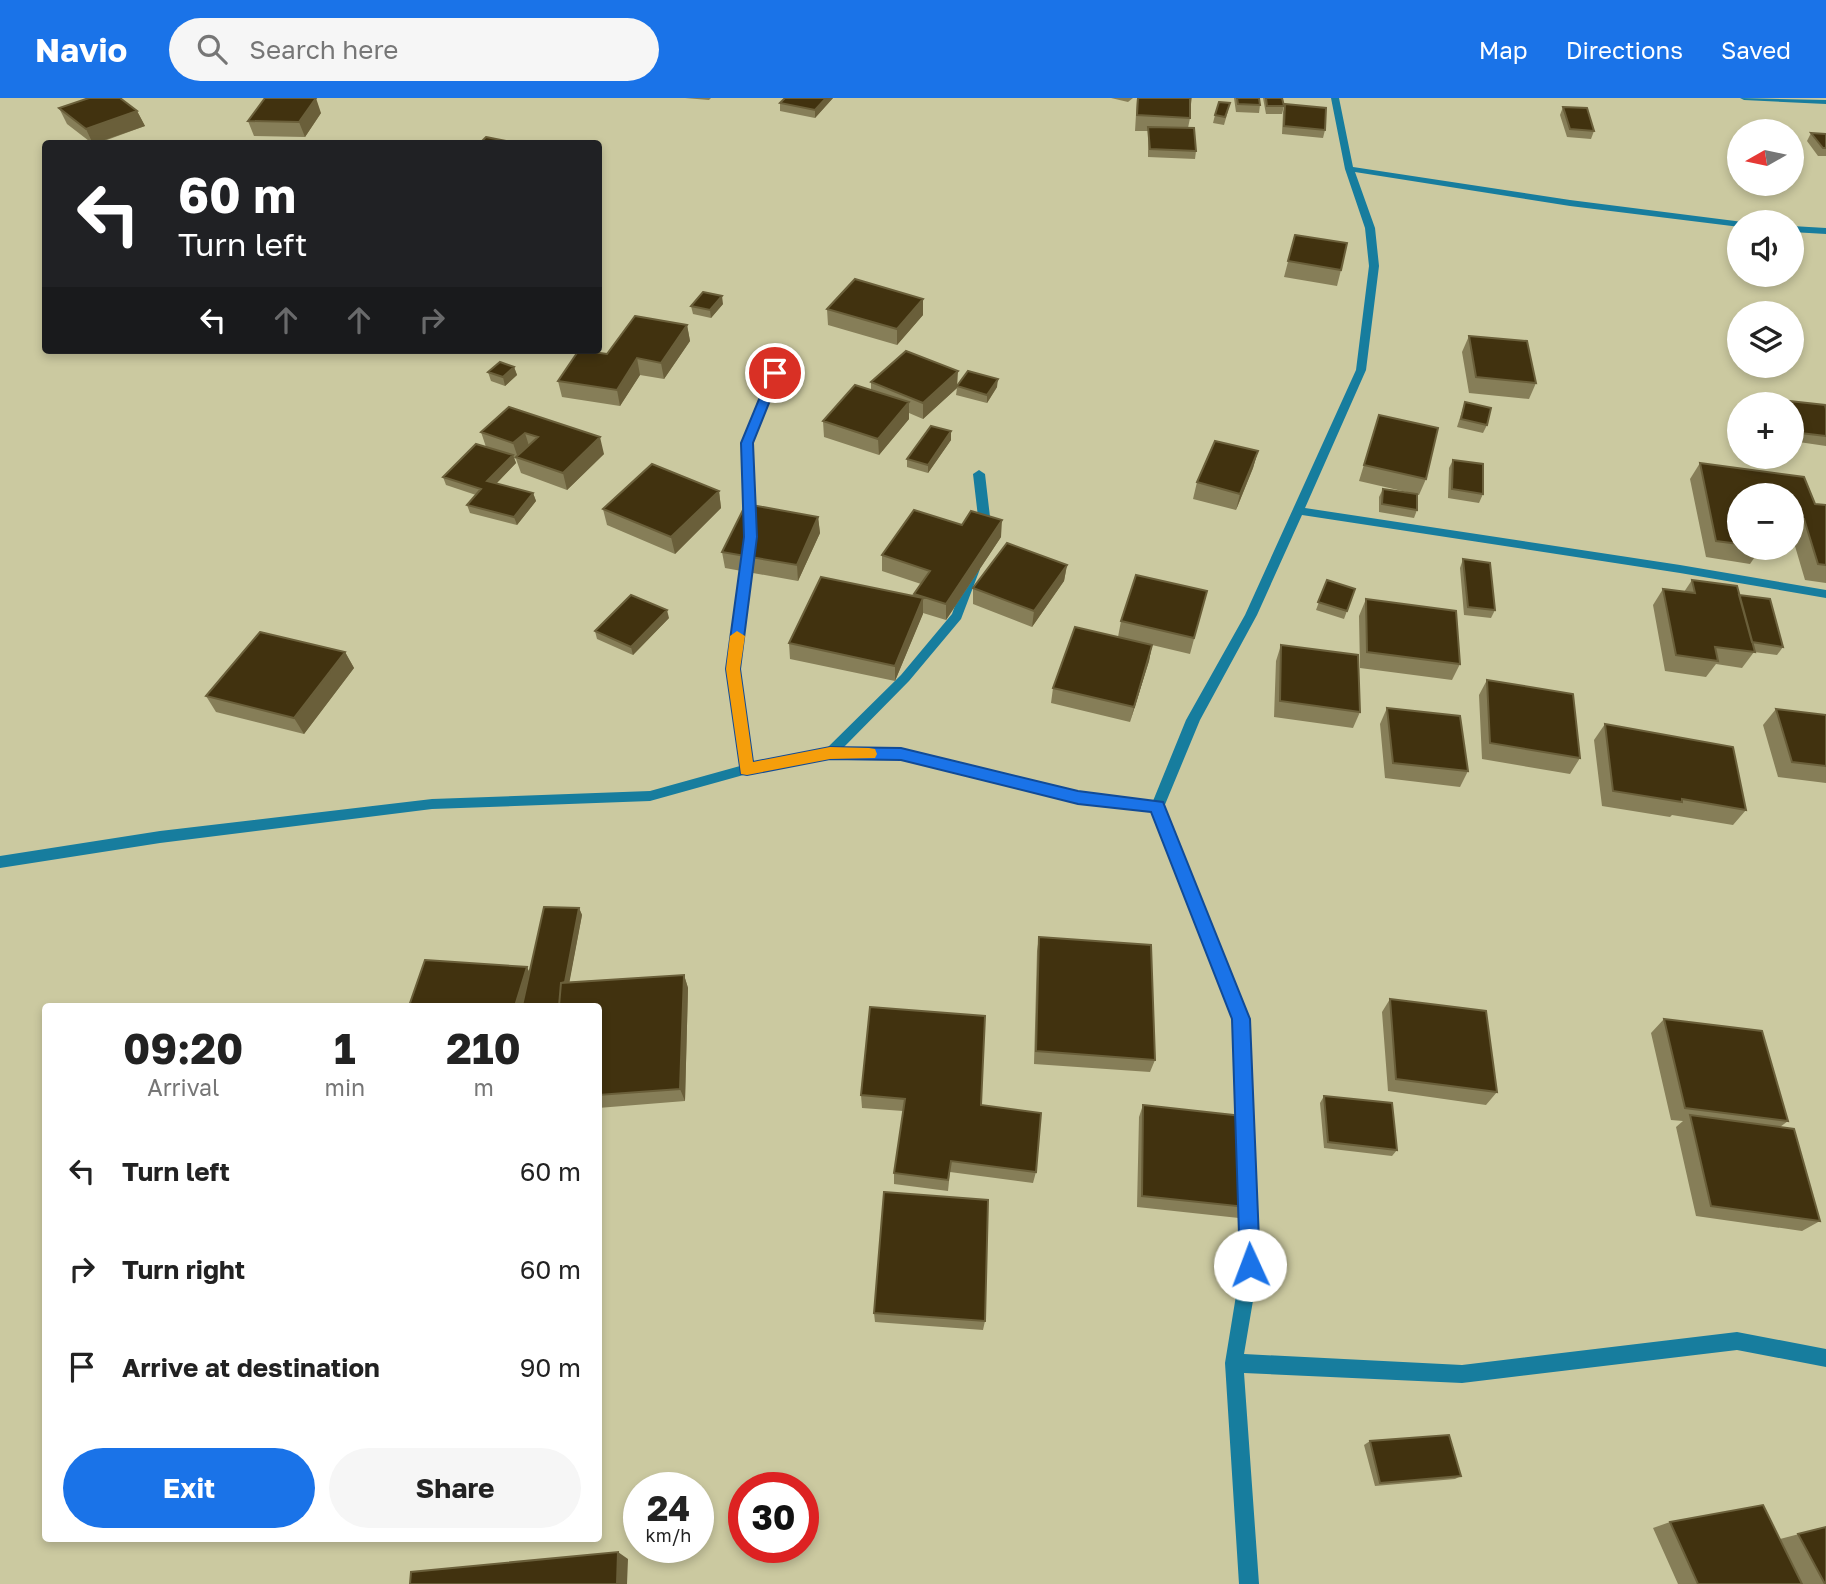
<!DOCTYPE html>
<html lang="en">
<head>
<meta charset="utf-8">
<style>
	:root { --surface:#fff; --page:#f6f6f6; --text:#222; --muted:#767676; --accent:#1a73e8 }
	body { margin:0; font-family:"Golos Text",sans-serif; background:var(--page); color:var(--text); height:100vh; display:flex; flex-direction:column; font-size:26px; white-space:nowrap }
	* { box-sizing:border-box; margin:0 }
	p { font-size:23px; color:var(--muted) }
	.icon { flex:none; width:38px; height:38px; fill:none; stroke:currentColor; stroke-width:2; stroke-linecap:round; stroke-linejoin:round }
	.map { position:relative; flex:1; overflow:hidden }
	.side { position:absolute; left:42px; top:905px; width:560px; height:539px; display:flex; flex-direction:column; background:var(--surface); border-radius:7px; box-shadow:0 4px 10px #0003 }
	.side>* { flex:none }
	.guide { position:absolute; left:42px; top:42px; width:560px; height:214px; border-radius:7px; box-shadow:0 4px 10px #0003; background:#202124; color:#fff; overflow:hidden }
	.needle { width:46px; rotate:261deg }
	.fabs { position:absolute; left:1727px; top:21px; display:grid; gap:14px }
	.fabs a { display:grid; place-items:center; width:77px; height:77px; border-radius:50%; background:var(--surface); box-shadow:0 4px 10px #0003; font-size:35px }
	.speed { position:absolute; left:623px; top:1374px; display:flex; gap:14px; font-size:35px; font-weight:700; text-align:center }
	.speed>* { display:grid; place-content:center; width:91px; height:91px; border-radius:50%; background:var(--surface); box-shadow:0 4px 10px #0003; line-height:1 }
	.speed small { font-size:18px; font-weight:400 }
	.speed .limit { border:10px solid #d22; background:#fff; color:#111 }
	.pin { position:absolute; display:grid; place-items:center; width:60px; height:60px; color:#fff; margin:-30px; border:4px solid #fff; border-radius:50%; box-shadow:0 2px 7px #0007 }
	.me { position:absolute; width:77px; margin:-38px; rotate:358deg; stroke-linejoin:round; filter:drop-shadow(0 0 5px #0008) }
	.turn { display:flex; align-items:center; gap:24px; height:147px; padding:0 21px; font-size:32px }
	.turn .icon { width:91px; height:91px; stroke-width:2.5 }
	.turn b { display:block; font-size:49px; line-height:60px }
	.lanes { display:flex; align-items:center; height:66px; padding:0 21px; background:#0003; justify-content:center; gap:35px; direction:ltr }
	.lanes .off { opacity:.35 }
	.eta { display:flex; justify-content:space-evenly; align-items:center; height:119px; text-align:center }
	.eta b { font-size:42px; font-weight:700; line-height:49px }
	.cta { display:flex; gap:14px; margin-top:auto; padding:14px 21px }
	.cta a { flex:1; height:80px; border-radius:42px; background:var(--accent); color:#fff; font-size:28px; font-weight:700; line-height:80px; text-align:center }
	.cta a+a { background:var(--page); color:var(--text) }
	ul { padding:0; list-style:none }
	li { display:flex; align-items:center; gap:21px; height:98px; padding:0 21px }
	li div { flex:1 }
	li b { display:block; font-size:26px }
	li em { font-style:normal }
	header { display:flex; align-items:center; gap:42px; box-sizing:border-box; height:98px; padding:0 35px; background:var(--accent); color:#fff }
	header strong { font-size:33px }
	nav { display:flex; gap:38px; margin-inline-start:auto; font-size:24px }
	.search { width:490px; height:63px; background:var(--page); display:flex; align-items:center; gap:18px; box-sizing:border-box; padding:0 24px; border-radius:38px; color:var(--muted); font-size:26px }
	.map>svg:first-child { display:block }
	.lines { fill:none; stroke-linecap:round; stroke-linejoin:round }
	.minor { fill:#177d9e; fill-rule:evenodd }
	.wall { fill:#867e58 }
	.shaded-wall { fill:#6a5f3a }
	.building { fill:#41320f; stroke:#6a5f3a; stroke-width:2 }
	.route { fill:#1a73e8; stroke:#114b97; stroke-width:2 }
	.slow { fill:#f59e0b }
</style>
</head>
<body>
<header>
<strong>Navio</strong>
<div class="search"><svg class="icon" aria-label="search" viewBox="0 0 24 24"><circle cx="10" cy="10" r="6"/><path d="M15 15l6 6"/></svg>Search here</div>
<nav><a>Map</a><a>Directions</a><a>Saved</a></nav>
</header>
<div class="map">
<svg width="1826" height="1486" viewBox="0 0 1826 1486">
	<rect width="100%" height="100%" fill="#cbc9a0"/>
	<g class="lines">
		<path class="minor" d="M1331,0H1339L1353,69L1570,102L1743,124H1740V129L1570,108L1355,74L1375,130L1379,168L1366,272L1305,410L1680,467L1826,492V500L1680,475L1302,417L1257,517L1200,622L1164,709L1249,921L1259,1167L1244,1256L1462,1267L1737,1234L1826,1251V1269L1737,1252L1462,1285L1244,1275L1259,1486H1239L1225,1265L1241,1167L1233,921L1152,714L1078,705L900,661L830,660L747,676L650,703L432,711L160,745L0,770V758L160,733L432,701L650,693L740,668L727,571L742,454L748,450L754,454L739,571L753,665L826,651L901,577L952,516L968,471L974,467L980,471L961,521L909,583L843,650L900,651L1078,695L1153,703L1186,622L1245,517L1356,272L1369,168L1365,130L1345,71Z
			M1740,0L1826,2V6L1744,2Z
			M1792,128L1826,130V136L1792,134Z
			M784,248L789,251L752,345L756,424L750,428L744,424L742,345L779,251Z
			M979,372L985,376L992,436L986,440L980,436L973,376Z"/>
	</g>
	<path class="wall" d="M685,0H711L709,2Z
		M785,0H833L815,20L780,13V5Z
		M1111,0H1133L1128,4Z
		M1137,0H1192L1191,6H1190V20L1188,30L1196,53L1195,61L1148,59V33H1135Z
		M1234,0H1259L1260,7L1259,15L1236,14Z
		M1263,0H1282L1284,8L1282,16H1266Z
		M1285,6L1325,32L1323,40L1282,36L1283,14Z
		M1563,9L1594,33L1591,41L1567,39L1560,17Z
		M59,10L137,13L145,28L96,46H93L67,26Z
		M1228,13L1224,27L1213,25L1215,17Z
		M321,15L305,39L254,38L248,23Z
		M1811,35L1826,36V58H1818L1807,43Z
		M1295,137L1341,172L1337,188L1284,179Z
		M723,206L711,220L693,216L691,208Z
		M827,211L923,217L897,247L828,227Z
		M687,227L690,243L664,281L640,277L620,308L562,299L558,283L607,256Z
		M1469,238L1536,285L1529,301L1469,295L1462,254Z
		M514,269L517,277L505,288L491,283L488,274Z
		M871,284L958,287L997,289L987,305L956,297L957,290L923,321L909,315V321L879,357L824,339L823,323L871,293Z
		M1772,301L1826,311V348L1792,343V306H1768Z
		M1465,304L1487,327L1483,335L1457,329Z
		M509,309L604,356L567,392L521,375L516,361L514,360L516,365L496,386L533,395L536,403L517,427L470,415L467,407L476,397L446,387L443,379L486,349L481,334Z
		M1379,317L1426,381L1419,397H1417V412L1414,420L1379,414V399L1383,391L1411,395L1359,383Z
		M951,333V342L928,375L907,369V361Z
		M1258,353L1253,370L1236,412L1193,401L1197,384Z
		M1453,362L1483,396L1479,405L1448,400L1449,370Z
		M1700,365L1804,379L1815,406L1826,407V485L1805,482L1792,438V397H1740V450H1761L1750,466L1706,459L1690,381Z
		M719,393L721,410L675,456L607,427L603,411Z
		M818,419L820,435L798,483L725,470L722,454Z
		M1001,439L946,522L923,515L895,583L790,561L789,545L914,498V496L921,486L882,473V457Z
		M1463,461L1495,512L1491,520L1464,517L1460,470Z
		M1067,467L1064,483L1032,529L973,506V490Z
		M1327,482L1355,491L1344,521L1316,512Z
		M1692,482L1739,497L1783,549L1777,557L1754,554L1742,570L1716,566L1706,579L1665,573L1653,507L1663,491L1684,494Z
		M1207,493L1190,556L1152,547L1149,563L1130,624L1051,605L1053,590L1118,539L1121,523Z
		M1366,501L1460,566L1452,582L1360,570L1359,518Z
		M669,520L633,557L597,541L595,533Z
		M1281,547L1360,614L1353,630L1274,619L1276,563Z
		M345,554L354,570L304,636L216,614L206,598Z
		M1487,582L1580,660L1570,676L1482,661L1479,597Z
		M1387,610L1468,673L1460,689L1385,680L1380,626Z
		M1776,611L1826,617V685L1778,679L1763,627Z
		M1605,626L1746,712L1733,727L1672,717L1670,719L1602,708L1594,642Z
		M579,810L582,817L569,884L684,877L688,890L685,1003L598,1010V908H409L527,869L530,876Z
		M1039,839L1155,962L1150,974L1034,966L1037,853Z
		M1390,901L1497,994L1486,1007L1388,993L1382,914Z
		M1664,921L1788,1023L1780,1029L1820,1123L1802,1133L1696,1118L1676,1029L1683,1023L1671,1022L1651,935Z
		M861,997L981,1007L1036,1074L1033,1085L950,1074L948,1093L894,1086V1075L903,1013L862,1010Z
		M1324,998L1397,1052L1392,1058L1324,1050L1320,1005Z
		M1143,1007L1246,1109L1239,1120L1137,1109L1139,1019Z
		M874,1215L985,1223L983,1232L875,1224Z
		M1370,1343L1461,1378L1455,1381L1375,1388L1364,1347Z
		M1670,1424L1780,1441L1826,1429V1486H1678L1653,1430Z"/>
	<path class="shaded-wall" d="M316,0L321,15L305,39L299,24Z
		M826,0H833L815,20V12Z
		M137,13L145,28L93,46L86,31Z
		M722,198L723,206L711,220L710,212Z
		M923,201V217L897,247V231Z
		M687,227L690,243L664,281L661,265Z
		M637,260L640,277L620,308L617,292Z
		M514,269L517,277L505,288L503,279Z
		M958,273L957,290L923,321V305Z
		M998,281L997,289L987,305V297Z
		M909,304V321L879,357L878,341Z
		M951,333V342L928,375V367Z
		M525,335L530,351L518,360L513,345Z
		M600,339L604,356L567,392L563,375Z
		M1258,353L1253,370L1236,412L1240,396Z
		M513,357L516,365L490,392L487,383Z
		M719,393L721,410L675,456L671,439Z
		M533,395L536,403L517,427L514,419Z
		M818,419L820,435L798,483L797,467Z
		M1002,422L1001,439L946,522V506Z
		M1067,467L1064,483L1032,529L1034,513Z
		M923,500V516L895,583V568Z
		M667,512L669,520L633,557L631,549Z
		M1152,547L1149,563L1130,624L1134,609Z
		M345,554L354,570L304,636L294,620Z
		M579,810L582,817L565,908H560Z
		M527,869L533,883L526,908H515Z
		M684,877L688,890L685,1003L680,991Z
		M618,1454L628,1461L627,1486H617Z"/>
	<path class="building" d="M89,0H120L137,13L86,31L59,10Z
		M265,0H316L299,24L248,23Z
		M785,0H826L815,12L780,5Z
		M1138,0H1190V20L1137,17Z
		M1237,0H1259L1260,7L1238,6Z
		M1266,0H1282L1284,8H1267Z
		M1219,4L1230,5L1225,19L1215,17Z
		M1285,6L1326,10L1325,32L1284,28Z
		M1563,9L1587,10L1594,33L1570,31Z
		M1148,29L1194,30L1196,53L1150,51Z
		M1811,35L1826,36V50H1823Z
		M486,39L521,46H479Z
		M1295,137L1347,145L1341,172L1288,163Z
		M855,181L923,201L897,231L827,211Z
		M703,194L722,198L710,212L691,208Z
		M635,218L687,227L661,265L637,260L617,292L558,283L579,252L607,256Z
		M1469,238L1527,243L1536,285L1476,279Z
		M906,253L958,273L923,305L871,284Z
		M500,264L514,269L503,279L488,274Z
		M968,273L998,281L987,297L957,288Z
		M855,287L909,304L878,341L823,323Z
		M1772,301L1825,307L1826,311V338L1792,334V306H1773Z
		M1465,304L1491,310L1487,327L1461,321Z
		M509,309L600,339L563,375L516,359L538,339L525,335L513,345L481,334Z
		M1379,317L1438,330L1426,381L1364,367Z
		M931,328L951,333L928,367L907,361Z
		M1215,343L1258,353L1240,396L1197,384Z
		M476,346L513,357L487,383L533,395L514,419L467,407L481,391L443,379Z
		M1453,362L1483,366V396L1452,391Z
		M1700,365L1804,379L1815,406L1826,407V467L1818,466L1804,421H1792V397H1740V446L1716,443Z
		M652,366L719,393L671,439L603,411Z
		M1383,391L1417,396V412L1382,406Z
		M746,406L818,419L797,467L722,454Z
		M914,412L962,427L971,413L1002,422L946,506L914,496L930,473L882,457Z
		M1007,445L1067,467L1034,513L973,490Z
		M1463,461L1490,465L1495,512L1468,509Z
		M1136,477L1207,493L1194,540L1121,523Z
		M821,479L923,500L895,568L789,545Z
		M1327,482L1355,491L1347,513L1318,504Z
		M1692,482L1737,488L1755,554L1715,549L1718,563L1676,557L1663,491L1695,495Z
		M631,497L667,512L631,549L595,533Z
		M1739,497L1770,501L1783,549L1752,544Z
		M1366,501L1456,513L1460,566L1367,554Z
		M1075,529L1152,547L1134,609L1053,590Z
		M260,534L345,554L294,620L206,598Z
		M1281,547L1358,557L1360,614L1280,603Z
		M1487,582L1573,596L1580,660L1490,645Z
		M1387,610L1460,618L1468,673L1393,665Z
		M1776,611L1826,617V668L1792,664Z
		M1605,626L1733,649L1746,712L1682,701V704L1613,693Z
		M544,809L579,810L565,884L561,885L559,908H522Z
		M1039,839L1151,847L1155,962L1036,953Z
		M425,862L527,869L515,908H409Z
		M684,877L680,991L598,997V908H559L561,885Z
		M1390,901L1486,913L1497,994L1396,981Z
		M870,909L985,918L981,1007L1041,1015L1036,1074L951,1063L948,1082L894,1075L905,1001L861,997Z
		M1664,921L1762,933L1788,1023L1685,1010Z
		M1324,998L1392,1005L1397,1052L1328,1044Z
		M1143,1007L1242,1018L1246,1109L1142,1098Z
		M1690,1017L1794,1031L1820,1123L1711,1108Z
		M884,1094L988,1102L985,1223L874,1215Z
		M1449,1337L1461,1378L1380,1385L1370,1343Z
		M1763,1407L1802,1486H1698L1670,1424Z
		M1826,1429V1486H1825L1798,1436Z
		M618,1454L617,1486H410L411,1474Z"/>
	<path class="route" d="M771,272L781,275L753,345L757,439L740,571L753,664L830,649L901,650L1078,693L1163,704L1250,921L1260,1167L1257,1174L1250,1177L1243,1174L1240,1167L1232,921L1151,714L1078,706L901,662L830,661L747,677L741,676L726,571L744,439L741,345Z"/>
	<path class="slow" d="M737,533L745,538L740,571L753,664L830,649L869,650L875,651L877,656L875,660L830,661L747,677L741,676L726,571L730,538Z"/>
</svg>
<div class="fabs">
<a><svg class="needle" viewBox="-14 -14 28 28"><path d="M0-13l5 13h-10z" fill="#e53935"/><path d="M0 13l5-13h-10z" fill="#767676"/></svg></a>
<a><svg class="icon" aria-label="sound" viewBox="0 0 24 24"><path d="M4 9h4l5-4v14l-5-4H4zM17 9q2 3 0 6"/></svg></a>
<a><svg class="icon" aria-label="layers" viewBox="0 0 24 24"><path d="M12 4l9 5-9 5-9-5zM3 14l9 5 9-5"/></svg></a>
<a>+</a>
<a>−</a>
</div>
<div class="speed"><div>24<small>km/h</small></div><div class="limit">30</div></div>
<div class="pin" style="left:775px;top:275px;background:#d93025"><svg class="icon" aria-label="arrive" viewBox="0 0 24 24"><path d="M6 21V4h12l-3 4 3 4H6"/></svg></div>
<svg class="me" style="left:1250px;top:1167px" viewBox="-20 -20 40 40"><circle r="19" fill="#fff"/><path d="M0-13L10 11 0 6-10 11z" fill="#1a73e8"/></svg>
<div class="guide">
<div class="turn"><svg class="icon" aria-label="left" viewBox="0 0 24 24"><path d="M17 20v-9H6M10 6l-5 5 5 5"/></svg><div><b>60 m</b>Turn left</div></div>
<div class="lanes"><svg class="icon" aria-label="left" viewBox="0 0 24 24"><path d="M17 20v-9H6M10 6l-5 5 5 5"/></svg><svg class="icon off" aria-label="ahead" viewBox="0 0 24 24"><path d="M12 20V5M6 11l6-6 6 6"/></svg><svg class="icon off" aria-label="ahead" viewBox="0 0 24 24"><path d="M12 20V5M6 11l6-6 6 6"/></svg><svg class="icon off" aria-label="right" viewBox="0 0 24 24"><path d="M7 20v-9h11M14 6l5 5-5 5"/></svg></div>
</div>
<section class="side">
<div class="eta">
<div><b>09:20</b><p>Arrival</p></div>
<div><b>1</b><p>min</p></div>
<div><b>210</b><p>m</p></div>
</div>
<ul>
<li><svg class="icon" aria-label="left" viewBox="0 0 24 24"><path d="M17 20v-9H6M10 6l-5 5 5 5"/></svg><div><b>Turn left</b></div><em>60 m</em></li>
<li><svg class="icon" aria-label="right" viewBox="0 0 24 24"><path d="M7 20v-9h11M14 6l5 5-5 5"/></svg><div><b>Turn right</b></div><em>60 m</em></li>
<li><svg class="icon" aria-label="arrive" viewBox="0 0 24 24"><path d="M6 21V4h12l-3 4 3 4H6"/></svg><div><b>Arrive at destination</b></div><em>90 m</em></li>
</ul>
<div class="cta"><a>Exit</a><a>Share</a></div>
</section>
</div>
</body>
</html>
